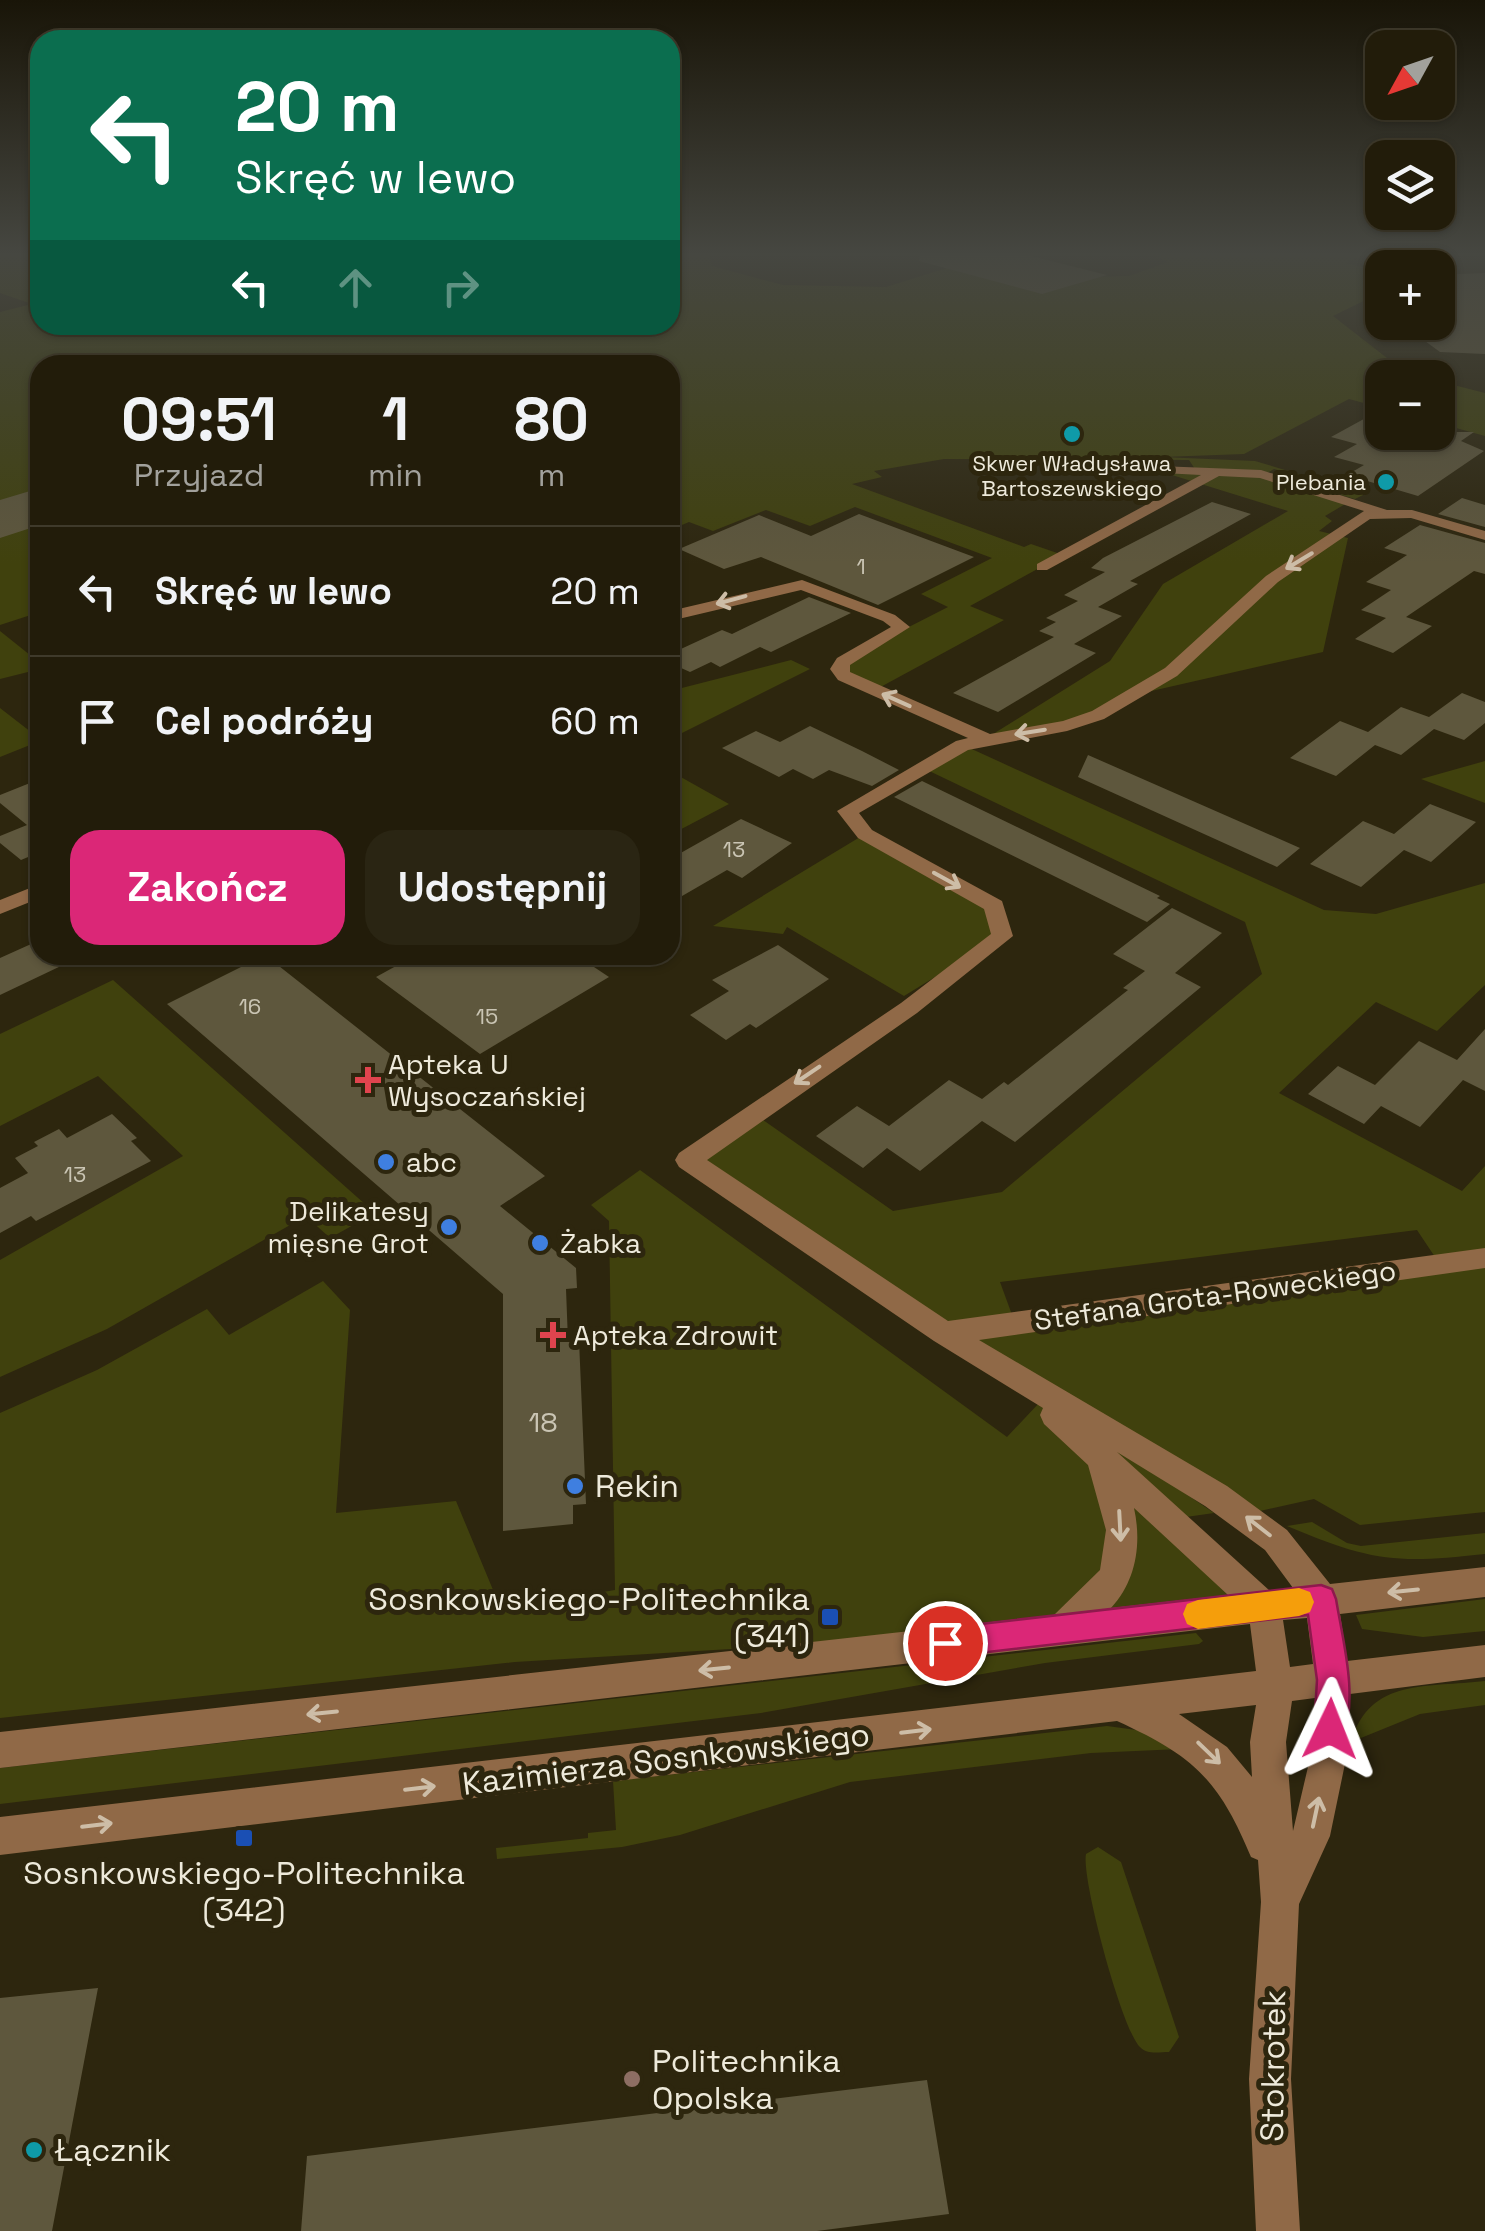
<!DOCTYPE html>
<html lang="pl">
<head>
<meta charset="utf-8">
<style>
	:root { --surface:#221c0a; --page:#2a2513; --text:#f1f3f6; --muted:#a2a19c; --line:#3f3a2b; --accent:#db2777 }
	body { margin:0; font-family:"Space Grotesk",sans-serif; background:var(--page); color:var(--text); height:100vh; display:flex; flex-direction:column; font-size:38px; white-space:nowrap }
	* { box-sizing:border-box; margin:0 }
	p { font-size:32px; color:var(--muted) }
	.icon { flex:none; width:55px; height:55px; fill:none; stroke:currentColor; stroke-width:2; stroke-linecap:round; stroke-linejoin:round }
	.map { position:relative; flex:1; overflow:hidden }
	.sheet { position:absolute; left:30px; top:355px; width:650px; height:610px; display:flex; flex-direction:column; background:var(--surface); border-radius:30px; box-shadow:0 2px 8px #0004,0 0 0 2px var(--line) }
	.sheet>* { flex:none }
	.top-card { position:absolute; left:30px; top:30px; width:650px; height:305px; border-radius:30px; box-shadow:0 2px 8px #0004,0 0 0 2px var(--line); background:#0b6e4f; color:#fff; overflow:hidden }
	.needle { width:65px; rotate:230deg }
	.tools { position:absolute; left:1365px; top:30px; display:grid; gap:20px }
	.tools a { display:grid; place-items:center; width:90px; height:90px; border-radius:20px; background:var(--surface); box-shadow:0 2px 8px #0004,0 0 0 2px var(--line); font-size:50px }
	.pin { position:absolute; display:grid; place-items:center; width:85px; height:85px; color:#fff; margin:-42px; border:5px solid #fff; border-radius:50%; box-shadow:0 2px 10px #0007 }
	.me { position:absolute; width:110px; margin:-55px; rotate:2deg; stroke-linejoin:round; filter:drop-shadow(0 0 8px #0008) }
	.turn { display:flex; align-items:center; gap:35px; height:210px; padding:0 40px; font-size:45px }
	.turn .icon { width:130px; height:130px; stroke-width:2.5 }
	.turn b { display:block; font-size:70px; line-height:85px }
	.lanes { display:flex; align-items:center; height:95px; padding:0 40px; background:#0003; justify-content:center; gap:50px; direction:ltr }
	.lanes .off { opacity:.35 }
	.eta { display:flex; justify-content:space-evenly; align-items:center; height:170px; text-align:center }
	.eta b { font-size:60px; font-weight:700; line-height:70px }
	.button { display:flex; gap:20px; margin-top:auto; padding:20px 40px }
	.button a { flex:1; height:115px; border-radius:30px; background:var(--accent); color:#fff; font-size:40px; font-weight:700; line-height:115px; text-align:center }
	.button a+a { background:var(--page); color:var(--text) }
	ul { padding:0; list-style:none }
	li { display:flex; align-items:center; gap:30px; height:130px; padding:0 40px; border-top:2px solid var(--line) }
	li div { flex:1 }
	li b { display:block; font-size:38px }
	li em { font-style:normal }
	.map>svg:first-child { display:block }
	.green { fill:#40410d; fill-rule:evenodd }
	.building { fill:#5e573d }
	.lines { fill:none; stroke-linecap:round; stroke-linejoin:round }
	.minor { fill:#906947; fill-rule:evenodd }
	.oneway { stroke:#cdbda7 }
	.route { fill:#db2777; stroke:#8e194d; stroke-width:2.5 }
	.slow { fill:#f59e0b }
	.culture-dot { fill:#0f9aa8; stroke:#2d260e; stroke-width:4 }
	.health-dot { fill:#e0444e; stroke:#2d260e; stroke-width:4 }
	.shop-dot { fill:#3f7fe0; stroke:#2d260e; stroke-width:4 }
	.transit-dot { fill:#1a4fb4; stroke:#2d260e; stroke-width:4 }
	.education-dot { fill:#8d6e63; stroke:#2d260e; stroke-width:4 }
	.labels { text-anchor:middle; stroke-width:10; stroke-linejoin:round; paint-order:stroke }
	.far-poi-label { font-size:22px; fill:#eeeadb; stroke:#2d260e }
	.number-label { font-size:22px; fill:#cac5b4 }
	.poi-label { font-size:28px; fill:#eeeadb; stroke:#2d260e; text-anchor:start }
	.street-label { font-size:28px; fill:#eeeadb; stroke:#2d260e }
	.near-number-label { font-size:28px; fill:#cac5b4 }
	.near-poi-label { font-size:32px; fill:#eeeadb; stroke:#2d260e; text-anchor:start }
	.near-street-label { font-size:32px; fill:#eeeadb; stroke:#2d260e }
</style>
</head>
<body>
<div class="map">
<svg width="1485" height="2231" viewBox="0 0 1485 2231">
	<rect width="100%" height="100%" fill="#2d260e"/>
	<path class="green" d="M0,252H40V325H670V252H708L712,266L783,285L886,287L947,268L1066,287L1088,277L1129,276L1168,262L1158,258L1164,252H1370L1346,263L1382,272V292L1333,316L1405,372L1426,377L1382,378V408L1349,399L1244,454L1162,457L1255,461L1365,494L1355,499L1341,495L1346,490L1274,469L1260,477L1347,503L1325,516L1332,521L1319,531L1348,538L1323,652L1134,695L1098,715L985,739L1110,661L1163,584L1288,511L1159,471L1195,469L1189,460L944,459L874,471L882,477L852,484L1024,547L1031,544L1063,555L970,606L1004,620L875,690L844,676L852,656L948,607L921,594L992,558L855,507L810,526L766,510L713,531L689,522L670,530V365H40V612L0,625V312L32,304L0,293Z
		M1438,381L1485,393V436L1438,423Z
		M0,631L40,663V669L0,679Z
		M791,660L810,669L670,739V691Z
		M0,708L40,739V741L0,757Z
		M963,745L1324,910L1376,914L1485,883V985L1437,1031L1376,1002L1279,1093L1462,1191L1485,1166V1512L1360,1525L1314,1499L1260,1511L1114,1445L1214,1513L1186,1517L1264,1607L1063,1629L515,1662L0,1718V1413L97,1370L207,1309L229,1335L323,1281L350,1310L336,1513L456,1501L501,1609L615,1590L609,1221L591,1205L640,1170L1007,1437L1040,1402L688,1160L753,1113L893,1211L1002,1192L1262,974L1245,922L923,768ZM1417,1230L1439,1263L1015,1323L1000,1282Z
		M1485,761V803L1421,779Z
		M670,771L729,804L670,835Z
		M865,834L994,906L1002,936L904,996L787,927L783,934L713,926Z
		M113,980L375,1213L330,1238L306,1216L107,1329L0,1377V1260L183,1156L98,1076L0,1126V1034Z
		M1312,1522L1347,1543L1361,1546L1485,1533V1554C1395,1564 1370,1561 1287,1526Z
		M1485,1599V1631L1423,1637L1362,1629L1356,1615Z
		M1196,1633L1203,1641L1199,1644L1045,1663L761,1713L0,1804V1768Z
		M1485,1681V1705L1420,1714L1351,1742C1370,1677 1428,1688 1485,1681Z
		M1107,1726L1144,1731L1180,1749L1091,1753L850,1782L680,1835L622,1847L497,1859L496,1848L588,1838V1833L616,1830L613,1781Z
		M1098,1847L1121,1862L1179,2037L1169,2052C1159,2052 1147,2055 1140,2047C1122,2030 1081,1878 1086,1854Z"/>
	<path class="building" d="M920,252H1015L1107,275L1042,294L919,261Z
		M1485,273V354L1440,352L1399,322H1438V275Z
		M1382,409V432H1474L1461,441L1484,451L1418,496L1347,475L1364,465L1334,457L1357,444L1331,437Z
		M40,488V525L0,538V500Z
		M1462,498L1485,505V527L1438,514Z
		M1212,502L1251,514L1130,581L1138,584L1098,607L1122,616L1074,644L1096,653L998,712L953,693L1054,637L1039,631L1056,622L1046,618L1078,601L1064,595L1105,572L1091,568L1103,558Z
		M859,514L974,557L878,605L761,557L724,569L679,549L759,515L811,536Z
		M1420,525L1485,543V574L1474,571L1406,617L1432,626L1393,653L1355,639L1386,618L1361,610L1391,590L1366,582L1407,555L1384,548Z
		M809,597L851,613L771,652L760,647L720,667L711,662L690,672L670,663V654L722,630L732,634Z
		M1462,693L1485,702V723L1464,740L1434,729L1401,755L1375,745L1336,776L1290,758L1340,721L1368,732L1401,707L1429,717Z
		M810,726L862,751L899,770L872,786L829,770L813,779L793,769L779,777L722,748L756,731L780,742Z
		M1088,755L1300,848L1277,867L1078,777Z
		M40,779V852L21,860L0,843V836L27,825L0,803V795Z
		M922,781L1160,896L1157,898L1170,904L1147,922L894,797Z
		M1430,804L1476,822L1431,862L1404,850L1361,887L1310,864L1363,821L1394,834Z
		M741,819L792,843L742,878L727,870L670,903V859Z
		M1172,908L1222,933L1175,973L1201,987L1015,1142L982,1121L920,1171L887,1148L863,1168L816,1136L857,1106L889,1126L949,1080L982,1099L1004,1082L1008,1085L1128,990L1123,988L1145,971L1113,954Z
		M40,940V955H84L0,995V958Z
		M778,945L829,979L756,1028L750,1024L726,1040L690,1015L729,991L712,980Z
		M265,955L545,1176L500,1206L576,1268L577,1288L566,1289L568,1341L579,1340L586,1504L573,1505V1524L503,1531V1294L167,1004Z
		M416,955H576L609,977L480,1054L376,977Z
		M1485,1029V1091L1463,1080L1420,1127L1381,1106L1364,1124L1308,1094L1338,1066L1375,1085L1419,1041L1457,1060Z
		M112,1114L137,1138L131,1141L151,1161L36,1221L31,1216L0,1233V1188L28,1173L15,1158L38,1146L34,1142L59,1129L67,1138Z
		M98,1988L52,2231H0V1998Z
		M927,2080L949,2214L817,2231H301L307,2156Z"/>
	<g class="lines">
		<path class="minor" d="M1158,466L1261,470L1387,510H1412L1485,531V540L1411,518L1370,519L1278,582L1177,676L1104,719L1067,731L968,750L859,813L872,830L1002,901L1013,936L917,1013L707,1160L948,1321L1485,1248V1268L979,1340L1227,1486L1287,1530L1330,1584L1485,1567V1597L1340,1614L1347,1661L1485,1645V1677L1350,1694L1347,1754L1330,1836L1299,1904L1291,2079L1300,2231H1256L1249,2079L1261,1902L1258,1860L1251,1857C1219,1780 1194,1756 1117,1721L0,1855V1817L1256,1671L1250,1624L0,1768V1732L1054,1615L1100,1570L1106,1530L1088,1465L1044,1424L1040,1415L1043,1408L934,1341L679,1167L675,1160L679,1153L901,1003L991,934L984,909L858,838L837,811L956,741L968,738L838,680L830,669L837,658L891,627L883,621L801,590L670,621V611L802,580L895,615L910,627L850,665V672L990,734L1063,721L1092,711L1165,668L1266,576L1364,511L1260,478L1219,476L1047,570H1037V564L1201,475L1163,473L1156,469ZM1117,1452L1205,1506L1265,1550L1293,1588L1270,1591ZM1134,1508L1228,1595L1111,1608C1136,1581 1142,1544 1134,1508ZM1307,1618L1313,1664L1290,1667L1283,1620ZM1315,1698L1311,1754L1293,1831L1286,1742L1292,1701ZM1256,1705L1250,1742L1252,1777L1227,1747L1179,1714Z
			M40,884V898L0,914V900Z"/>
	</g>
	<defs><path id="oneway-shaft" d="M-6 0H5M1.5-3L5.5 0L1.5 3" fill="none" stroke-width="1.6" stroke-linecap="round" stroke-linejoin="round" transform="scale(2.5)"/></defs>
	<g class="oneway">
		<use href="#oneway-shaft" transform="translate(1299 561) rotate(149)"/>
		<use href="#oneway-shaft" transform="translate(731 600) rotate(165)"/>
		<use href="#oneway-shaft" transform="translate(896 700) rotate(-156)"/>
		<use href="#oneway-shaft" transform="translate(1030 732) rotate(171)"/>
		<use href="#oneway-shaft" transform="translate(947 880) rotate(29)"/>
		<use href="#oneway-shaft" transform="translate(807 1075) rotate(146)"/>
		<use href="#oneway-shaft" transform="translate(1120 1526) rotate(87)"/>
		<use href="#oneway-shaft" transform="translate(1258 1526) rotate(-142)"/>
		<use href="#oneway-shaft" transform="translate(1403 1591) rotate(174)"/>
		<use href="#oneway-shaft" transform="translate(714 1669) rotate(174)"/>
		<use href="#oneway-shaft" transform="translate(322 1713) rotate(174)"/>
		<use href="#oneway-shaft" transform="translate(916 1731) rotate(-7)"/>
		<use href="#oneway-shaft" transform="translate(1209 1753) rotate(44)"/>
		<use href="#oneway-shaft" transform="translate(420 1788) rotate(-7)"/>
		<use href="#oneway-shaft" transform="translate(1316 1812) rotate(-78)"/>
		<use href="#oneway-shaft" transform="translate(97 1825) rotate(-7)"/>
	</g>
	<linearGradient id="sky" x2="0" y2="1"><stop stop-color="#191508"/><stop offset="0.45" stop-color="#464741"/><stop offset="1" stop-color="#464741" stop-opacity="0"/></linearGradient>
	<rect width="1485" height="564" fill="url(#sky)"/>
	<path class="route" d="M1321,1585L1332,1589L1336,1599C1343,1642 1359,1698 1342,1740L1330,1745L1319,1740L1314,1729L1317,1680L1308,1615L945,1657L934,1653L929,1643L934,1632L945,1628Z"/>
	<path class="slow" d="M1299,1588L1310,1592L1314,1602L1310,1612L1299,1616L1198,1629L1187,1624L1183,1614L1187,1604L1198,1600Z"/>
	<g class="culture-dot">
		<circle cx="1072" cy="434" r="10"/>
		<circle cx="1386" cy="482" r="10"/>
		<circle cx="34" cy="2150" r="10"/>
	</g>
	<g class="health-dot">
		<path d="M363 1065h10v10h10v10h-10v10h-10v-10h-10v-10h10z"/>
		<path d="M548 1320h10v10h10v10h-10v10h-10v-10h-10v-10h10z"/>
	</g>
	<g class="shop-dot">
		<circle cx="386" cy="1162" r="10"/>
		<circle cx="449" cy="1227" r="10"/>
		<circle cx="540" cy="1243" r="10"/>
		<circle cx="575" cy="1486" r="10"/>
	</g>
	<g class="transit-dot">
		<rect x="820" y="1607" width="20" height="20" rx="5"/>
		<rect x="234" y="1828" width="20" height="20" rx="5"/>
	</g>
	<circle class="education-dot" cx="632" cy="2079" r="10"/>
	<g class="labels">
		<g class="far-poi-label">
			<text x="1072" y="471">Skwer Władysława<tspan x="1072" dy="25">Bartoszewskiego</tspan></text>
			<text x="1366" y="490" text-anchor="end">Plebania</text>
		</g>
		<g class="number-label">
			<text x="861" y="574">1</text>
			<text x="734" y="857">13</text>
			<text x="250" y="1014">16</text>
			<text x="487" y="1024">15</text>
			<text x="75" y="1182">13</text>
		</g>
		<g class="poi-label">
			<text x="388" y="1074">Apteka U<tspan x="388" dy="32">Wysoczańskiej</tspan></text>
			<text x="406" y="1172">abc</text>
			<text x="429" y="1221" text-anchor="end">Delikatesy<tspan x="429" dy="32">mięsne Grot</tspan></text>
			<text x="560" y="1253">Żabka</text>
			<text x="573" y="1345">Apteka Zdrowit</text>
		</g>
		<g class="street-label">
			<text transform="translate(1215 1295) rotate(-8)" y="10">Stefana Grota-Roweckiego</text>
		</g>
		<g class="near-number-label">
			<text x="543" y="1432">18</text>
		</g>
		<g class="near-poi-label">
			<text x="595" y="1497">Rekin</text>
			<text x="810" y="1610" text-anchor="end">Sosnkowskiego-Politechnika<tspan x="810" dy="37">(341)</tspan></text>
			<text x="244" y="1884" text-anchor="middle">Sosnkowskiego-Politechnika<tspan x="244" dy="37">(342)</tspan></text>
			<text x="652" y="2072">Politechnika<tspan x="652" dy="37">Opolska</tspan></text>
			<text x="54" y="2161">Łącznik</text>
		</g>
		<g class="near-street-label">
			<text transform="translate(666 1759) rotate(-7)" y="11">Kazimierza Sosnkowskiego</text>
			<text transform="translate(1273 2066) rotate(-89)" y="11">Stokrotek</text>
		</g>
	</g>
</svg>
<div class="tools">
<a><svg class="needle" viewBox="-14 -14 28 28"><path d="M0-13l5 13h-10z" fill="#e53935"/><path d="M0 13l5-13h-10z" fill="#a2a19c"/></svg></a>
<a><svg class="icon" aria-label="layers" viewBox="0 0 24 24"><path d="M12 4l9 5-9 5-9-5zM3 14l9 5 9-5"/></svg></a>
<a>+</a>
<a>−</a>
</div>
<div class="pin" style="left:945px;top:1643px;background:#d93025"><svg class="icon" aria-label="arrive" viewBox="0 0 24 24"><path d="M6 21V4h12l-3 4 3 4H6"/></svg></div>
<svg class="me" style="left:1330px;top:1729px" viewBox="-20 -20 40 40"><path d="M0-17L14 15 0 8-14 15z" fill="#db2777" stroke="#fff" stroke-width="4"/></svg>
<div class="top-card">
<div class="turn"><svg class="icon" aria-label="left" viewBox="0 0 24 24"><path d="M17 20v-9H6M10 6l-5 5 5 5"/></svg><div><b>20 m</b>Skręć w lewo</div></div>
<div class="lanes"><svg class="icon" aria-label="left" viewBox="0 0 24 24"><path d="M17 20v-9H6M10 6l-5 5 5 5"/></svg><svg class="icon off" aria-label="ahead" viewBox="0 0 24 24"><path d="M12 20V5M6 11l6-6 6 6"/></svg><svg class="icon off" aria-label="right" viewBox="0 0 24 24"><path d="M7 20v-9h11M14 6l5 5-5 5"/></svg></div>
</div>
<section class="sheet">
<div class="eta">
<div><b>09:51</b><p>Przyjazd</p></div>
<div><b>1</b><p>min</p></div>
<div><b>80</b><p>m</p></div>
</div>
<ul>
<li><svg class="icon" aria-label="left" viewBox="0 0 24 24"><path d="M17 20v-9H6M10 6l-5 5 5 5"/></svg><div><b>Skręć w lewo</b></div><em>20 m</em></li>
<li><svg class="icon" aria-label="arrive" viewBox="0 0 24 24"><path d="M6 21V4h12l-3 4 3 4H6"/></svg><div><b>Cel podróży</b></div><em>60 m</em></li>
</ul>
<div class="button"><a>Zakończ</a><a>Udostępnij</a></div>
</section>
</div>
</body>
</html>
